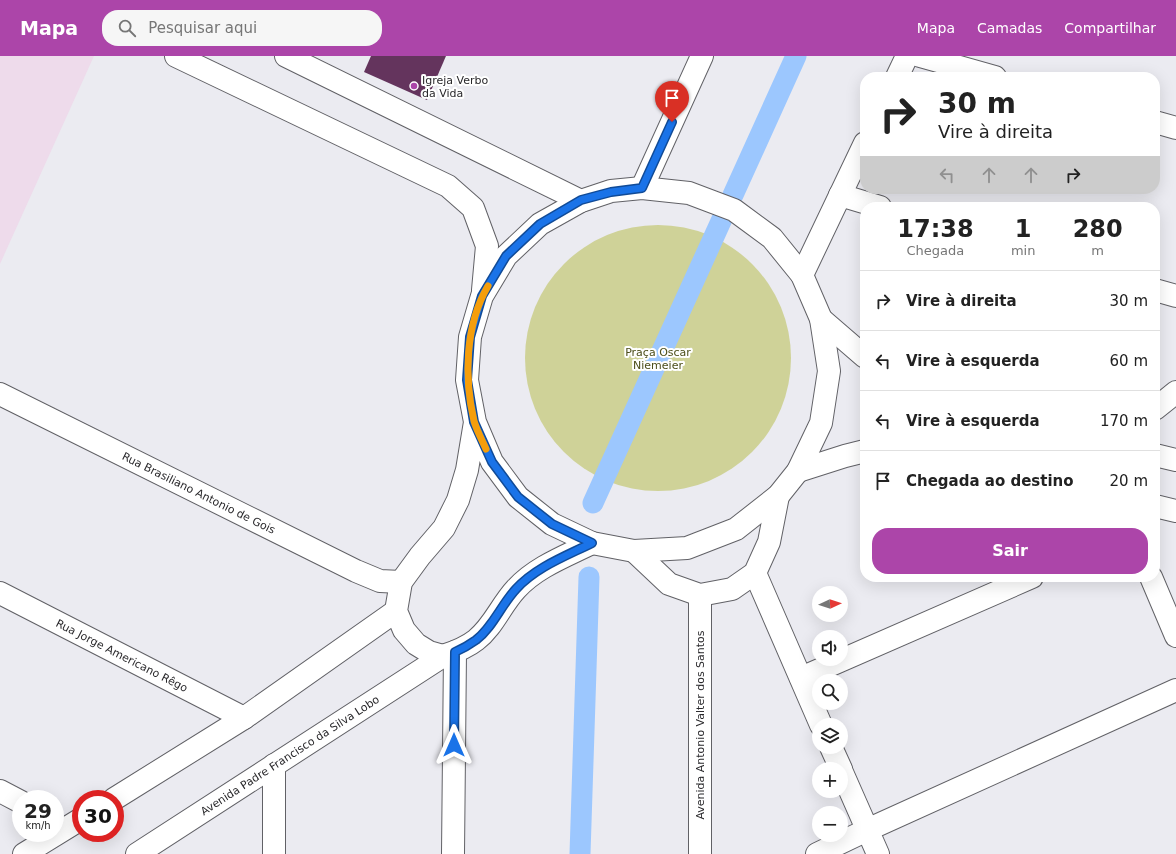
<!DOCTYPE html>
<html lang="pt">
<head>
<meta charset="utf-8">
<style>
	:root { --surface:#fff; --page:#f6f6f6; --text:#222; --muted:#767676; --line:#e0e0e0; --accent:#ac45a9 }
	body { margin:0; font-family:"DejaVu Sans",sans-serif; background:var(--page); color:var(--text); height:100vh; display:flex; flex-direction:column; font-size:15px; white-space:nowrap }
	* { box-sizing:border-box; margin:0 }
	p { font-size:13px; color:var(--muted) }
	.icon { flex:none; width:22px; height:22px; fill:none; stroke:currentColor; stroke-width:2; stroke-linecap:round; stroke-linejoin:round }
	.map { position:relative; flex:1; overflow:hidden }
	.sheet { position:absolute; left:860px; top:146px; width:300px; height:380px; display:flex; flex-direction:column; background:var(--surface); border-radius:16px; box-shadow:0 4px 16px #0002 }
	.sheet>* { flex:none }
	.hud { position:absolute; left:860px; top:16px; width:300px; height:122px; border-radius:16px; box-shadow:0 4px 16px #0002; background:#fff; color:var(--text); overflow:hidden }
	.needle { width:26px; rotate:87deg }
	.tools { position:absolute; left:812px; top:530px; display:grid; gap:8px }
	.tools a { display:grid; place-items:center; width:36px; height:36px; border-radius:50%; background:var(--surface); box-shadow:0 4px 16px #0002; font-size:20px }
	.speed { position:absolute; left:12px; top:734px; display:flex; gap:8px; font-size:20px; font-weight:700; text-align:center }
	.speed>* { display:grid; place-content:center; width:52px; height:52px; border-radius:50%; background:var(--surface); box-shadow:0 4px 16px #0002; line-height:1 }
	.speed small { font-size:10px; font-weight:400 }
	.speed .limit { border:6px solid #d22; background:#fff; color:#111 }
	.pin { position:absolute; display:grid; place-items:center; width:34px; height:34px; color:#fff; margin:-41px -17px; border-radius:50% 50% 50% 0; rotate:-45deg; box-shadow:0 0 4px #0007 }
	.pin .icon { rotate:45deg }
	.me { position:absolute; width:44px; margin:-22px; rotate:0deg; stroke-linejoin:round; filter:drop-shadow(0 0 3px #0008) }
	.turn { display:flex; align-items:center; gap:14px; height:84px; padding:0 12px; font-size:18px }
	.turn .icon { width:52px; height:52px; stroke-width:2.5 }
	.turn b { display:block; font-size:28px; line-height:34px }
	.lanes { display:flex; align-items:center; height:38px; padding:0 12px; background:#0003; justify-content:center; gap:20px; direction:ltr }
	.lanes .off { opacity:.35 }
	.eta { display:flex; justify-content:space-evenly; align-items:center; height:68px; text-align:center }
	.eta b { font-size:24px; font-weight:600; line-height:28px }
	.cta { display:flex; gap:8px; margin-top:auto; padding:8px 12px }
	.cta a { flex:1; height:46px; border-radius:16px; background:var(--accent); color:#fff; font-size:16px; font-weight:600; line-height:46px; text-align:center }
	ul { padding:0; list-style:none }
	li { display:flex; align-items:center; gap:12px; height:60px; padding:0 12px; border-top:1px solid var(--line) }
	li div { flex:1 }
	li b { display:block; font-size:15px }
	li em { font-style:normal }
	header { display:flex; align-items:center; gap:24px; box-sizing:border-box; height:56px; padding:0 20px; background:var(--accent); color:#fff }
	header strong { font-size:19px }
	nav { display:flex; gap:22px; margin-inline-start:auto; font-size:14px }
	.search { width:280px; height:36px; background:var(--page); display:flex; align-items:center; gap:10px; box-sizing:border-box; padding:0 14px; border-radius:16px; color:var(--muted); font-size:15px }
	.map>svg:first-child { display:block }
	.commercial { fill:#eedbeb }
	.green { fill:#cfd298 }
	.lines { fill:none; stroke-linecap:round; stroke-linejoin:round }
	.canal { stroke:#9cc7fe; stroke-width:21 }
	.building { fill:#64345d }
	.minor-casing { stroke:#616166; stroke-width:24 }
	.minor { stroke:#fff; stroke-width:22 }
	.route-casing { stroke:#114b97; stroke-width:10 }
	.route { stroke:#1a73e8; stroke-width:7 }
	.slow { stroke:#f59e0b; stroke-width:7 }
	.poi-dot { fill:#ac45a9; stroke:#fff; stroke-width:1.5 }
	.labels { text-anchor:middle; stroke-width:4; stroke-linejoin:round; paint-order:stroke }
	.poi-label { font-size:11px; fill:#29282b; stroke:#fff; text-anchor:start }
	.park-label { font-size:11px; fill:#4c4e1a; stroke:#fff }
	.street-label { font-size:11px; fill:#29282b; stroke:#fff }
</style>
</head>
<body>
<header>
<strong>Mapa</strong>
<div class="search"><svg class="icon" aria-label="search" viewBox="0 0 24 24"><circle cx="10" cy="10" r="6"/><path d="M15 15l6 6"/></svg>Pesquisar aqui</div>
<nav><a>Mapa</a><a>Camadas</a><a>Compartilhar</a></nav>
</header>
<div class="map">
<svg width="1176" height="798" viewBox="0 0 1176 798">
	<rect width="100%" height="100%" fill="#ebebf1"/>
	<path class="commercial" d="M0,0H94L0,208Z"/>
	<path class="green" d="M525 302a133 133 0 1 1 266 0a133 133 0 1 1-266 0Z"/>
	<g class="lines">
		<path class="canal" d="M733,139L796,0
			M593,447L722,163
			M580,798L589,521"/>
	</g>
	<path class="building" d="M371,0H446L427,44L364,16Z"/>
	<g class="lines">
		<defs>
			<g id="minor">
				<path d="M176,0L448,130L473,152L487,190L483,234"/>
				<path d="M286,0L581,145"/>
				<path d="M920,0L995,21"/>
				<path d="M897,21L907,0"/>
				<path d="M1155,66L1176,72"/>
				<path d="M642,132L702,0"/>
				<path d="M840,139L880,151"/>
				<path d="M802,219L865,87"/>
				<path d="M1155,234L1176,240"/>
				<path d="M821,263L865,301"/>
				<path id="s1" d="M0,338L356,515L380,525L401,526"/>
				<path d="M1155,353L1176,336"/>
				<path d="M1155,399L1176,404"/>
				<path d="M798,415L845,400L865,395"/>
				<path d="M1155,450L1176,455"/>
				<path d="M634,495L669,528L700,539L732,533L755,517L769,486L778,440"/>
				<path d="M755,517L821,669"/>
				<path d="M1151,521L1176,580"/>
				<path id="s2" d="M0,537L244,662"/>
				<path d="M443,600L429,596L416,588L404,574L396,555L401,526L420,500L444,472L458,444L467,414L475,366L467,324L470,281L482,240L506,200L540,168L581,145L611,135L642,132L689,137L734,154L772,182L802,219L821,263L829,315L821,367L798,415L778,440L736,473L687,492L634,495L592,487L552,468L518,441L492,406L475,366"/>
				<path d="M801,622L1032,521"/>
				<path d="M831,691L841,713"/>
				<path d="M841,714L878,798"/>
				<path d="M0,735L21,746"/>
				<path d="M114,743L244,662L396,555"/>
				<path d="M24,798L81,763"/>
				<path id="s3" d="M137,798L443,600C455,596 466,592 476,584C493,571 501,549 516,533C536,511 566,500 592,487"/>
				<path d="M274,798V709"/>
				<path d="M453,798L455,596"/>
				<path d="M700,798V539"/>
				<path d="M817,798L867,774L1176,634"/>
			</g>
		</defs>
		<use href="#minor" class="minor-casing"/>
		<use href="#minor" class="minor"/>
	</g>
	<g class="lines">
		<defs>
			<path id="route" d="M454,689L455,596C462,593 469,589 476,584C493,571 501,549 516,533C536,511 566,500 592,487L552,468L518,441L492,406L474,366L467,324L470,281L482,240L506,200L540,168L581,144L611,136L642,132L672,66"/>
		</defs>
		<use href="#route" class="route-casing"/>
		<use href="#route" class="route"/>
		<path class="slow" d="M486,393C482,384 477,375 474,365C464,322 465,269 488,230"/>
	</g>
	<circle class="poi-dot" cx="414" cy="30" r="4"/>
	<g class="labels">
		<g class="poi-label">
			<text x="422" y="28">Igreja Verbo<tspan x="422" dy="13">da Vida</tspan></text>
		</g>
		<g class="park-label">
			<text x="658" y="300">Praça Oscar<tspan x="658" dy="13">Niemeier</tspan></text>
		</g>
		<g class="street-label">
			<text dy="4" stroke="none"><textPath href="#s1" startOffset="222">Rua Brasiliano Antonio de Gois</textPath></text>
			<text dy="4" stroke="none"><textPath href="#s2" startOffset="137">Rua Jorge Americano Rêgo</textPath></text>
			<text transform="translate(700 669) rotate(-90)" y="4">Avenida Antonio Valter dos Santos</text>
			<text dy="4" stroke="none"><textPath href="#s3" startOffset="182">Avenida Padre Francisco da Silva Lobo</textPath></text>
		</g>
	</g>
</svg>
<div class="tools">
<a><svg class="needle" viewBox="-14 -14 28 28"><path d="M0-13l5 13h-10z" fill="#e53935"/><path d="M0 13l5-13h-10z" fill="#767676"/></svg></a>
<a><svg class="icon" aria-label="sound" viewBox="0 0 24 24"><path d="M4 9h4l5-4v14l-5-4H4zM17 9q2 3 0 6"/></svg></a>
<a><svg class="icon" aria-label="search" viewBox="0 0 24 24"><circle cx="10" cy="10" r="6"/><path d="M15 15l6 6"/></svg></a>
<a><svg class="icon" aria-label="layers" viewBox="0 0 24 24"><path d="M12 4l9 5-9 5-9-5zM3 14l9 5 9-5"/></svg></a>
<a>+</a>
<a>−</a>
</div>
<div class="speed"><div>29<small>km/h</small></div><div class="limit">30</div></div>
<div class="pin" style="left:672px;top:66px;background:#d93025"><svg class="icon" aria-label="arrive" viewBox="0 0 24 24"><path d="M6 21V4h12l-3 4 3 4H6"/></svg></div>
<svg class="me" style="left:454px;top:689px" viewBox="-20 -20 40 40"><path d="M0-17L14 15 0 8-14 15z" fill="#1a73e8" stroke="#fff" stroke-width="4"/></svg>
<div class="hud">
<div class="turn"><svg class="icon" aria-label="right" viewBox="0 0 24 24"><path d="M7 20v-9h11M14 6l5 5-5 5"/></svg><div><b>30 m</b>Vire à direita</div></div>
<div class="lanes"><svg class="icon off" aria-label="left" viewBox="0 0 24 24"><path d="M17 20v-9H6M10 6l-5 5 5 5"/></svg><svg class="icon off" aria-label="ahead" viewBox="0 0 24 24"><path d="M12 20V5M6 11l6-6 6 6"/></svg><svg class="icon off" aria-label="ahead" viewBox="0 0 24 24"><path d="M12 20V5M6 11l6-6 6 6"/></svg><svg class="icon" aria-label="right" viewBox="0 0 24 24"><path d="M7 20v-9h11M14 6l5 5-5 5"/></svg></div>
</div>
<section class="sheet">
<div class="eta">
<div><b>17:38</b><p>Chegada</p></div>
<div><b>1</b><p>min</p></div>
<div><b>280</b><p>m</p></div>
</div>
<ul>
<li><svg class="icon" aria-label="right" viewBox="0 0 24 24"><path d="M7 20v-9h11M14 6l5 5-5 5"/></svg><div><b>Vire à direita</b></div><em>30 m</em></li>
<li><svg class="icon" aria-label="left" viewBox="0 0 24 24"><path d="M17 20v-9H6M10 6l-5 5 5 5"/></svg><div><b>Vire à esquerda</b></div><em>60 m</em></li>
<li><svg class="icon" aria-label="left" viewBox="0 0 24 24"><path d="M17 20v-9H6M10 6l-5 5 5 5"/></svg><div><b>Vire à esquerda</b></div><em>170 m</em></li>
<li><svg class="icon" aria-label="arrive" viewBox="0 0 24 24"><path d="M6 21V4h12l-3 4 3 4H6"/></svg><div><b>Chegada ao destino</b></div><em>20 m</em></li>
</ul>
<div class="cta"><a>Sair</a></div>
</section>
</div>
</body>
</html>
